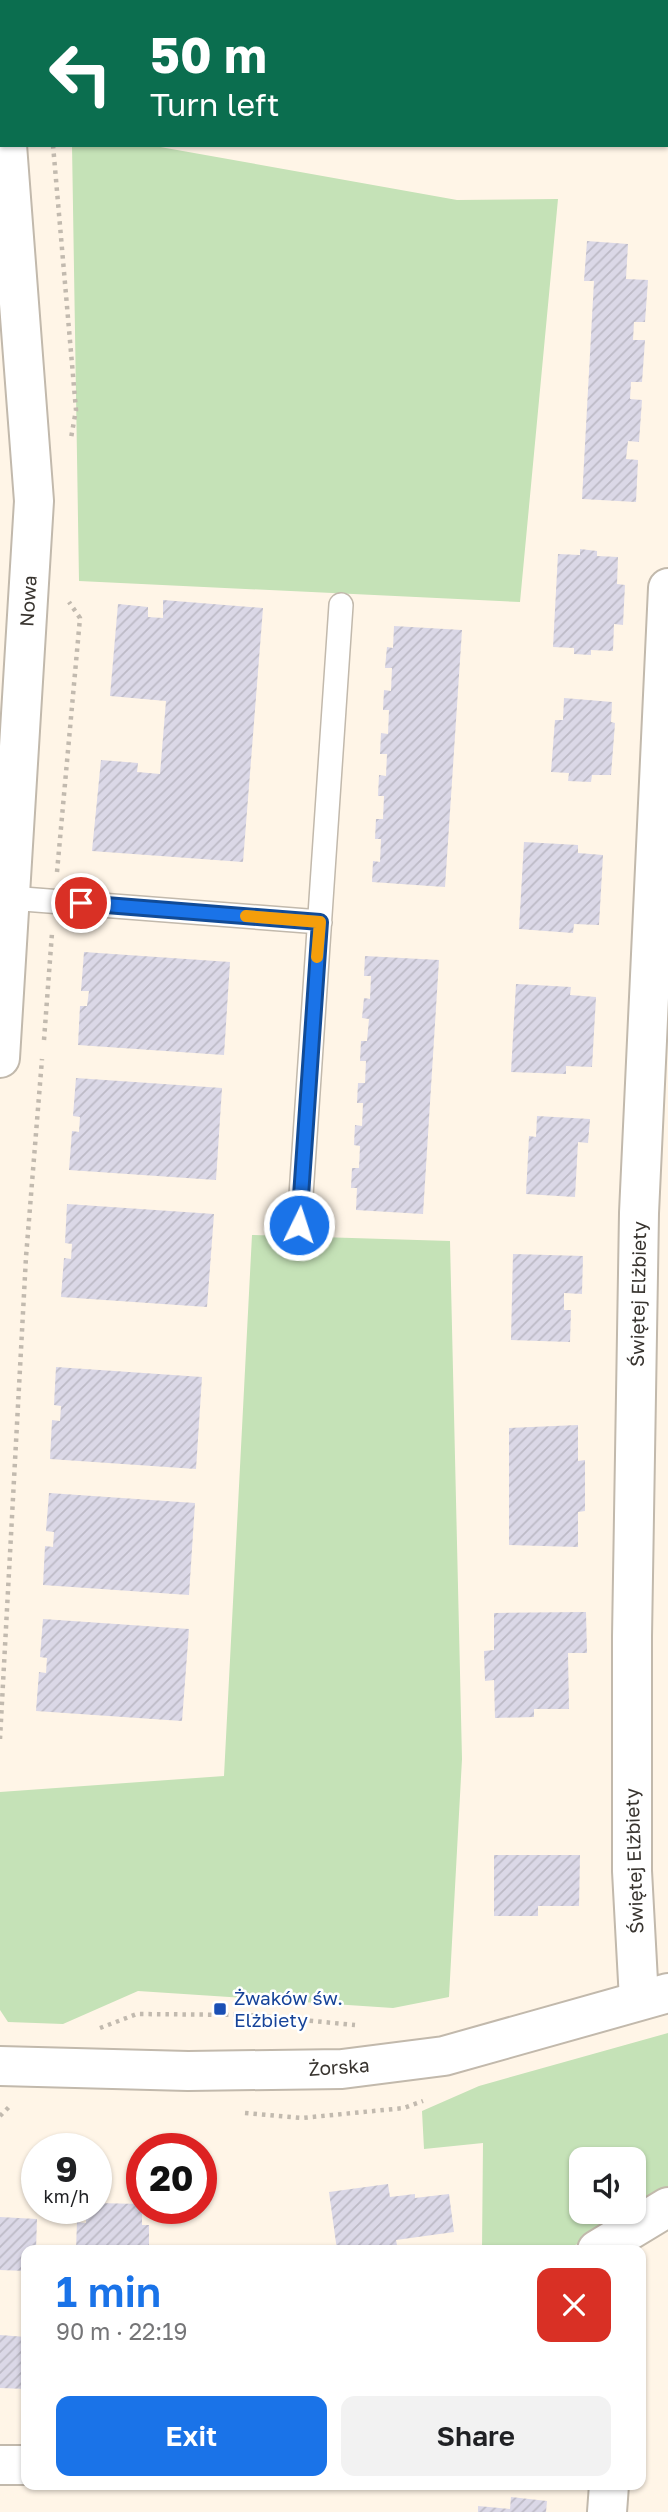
<!DOCTYPE html>
<html lang="en">
<head>
<meta charset="utf-8">
<style>
	:root { --surface:#fff; --page:#f2f2f2; --text:#202124; --muted:#757577; --accent:#1a73e8 }
	body { margin:0; font-family:"Golos Text",sans-serif; background:var(--page); color:var(--text); height:100vh; display:flex; flex-direction:column; font-size:26px; white-space:nowrap }
	* { box-sizing:border-box; margin:0 }
	p { font-size:23px; color:var(--muted) }
	.icon { flex:none; width:38px; height:38px; fill:none; stroke:currentColor; stroke-width:2; stroke-linecap:round; stroke-linejoin:round }
	.map { position:relative; flex:1; overflow:hidden }
	.details { position:absolute; left:21px; top:2245px; width:625px; height:245px; display:flex; flex-direction:column; background:var(--surface); border-radius:14px; box-shadow:0 2px 5px #0004 }
	.details>* { flex:none }
	.guide { position:absolute; left:0px; top:0px; width:668px; height:147px; box-shadow:0 2px 5px #0004; background:#0b6e4f; color:#fff; overflow:hidden }
	.fabs { position:absolute; left:569px; top:2147px; display:grid; gap:14px }
	.fabs a { display:grid; place-items:center; width:77px; height:77px; border-radius:14px; background:var(--surface); box-shadow:0 2px 5px #0004; font-size:35px }
	.speed { position:absolute; left:21px; top:2133px; display:flex; gap:14px; font-size:35px; font-weight:700; text-align:center }
	.speed>* { display:grid; place-content:center; width:91px; height:91px; border-radius:50%; background:var(--surface); box-shadow:0 2px 5px #0004; line-height:1 }
	.speed small { font-size:18px; font-weight:400 }
	.speed .limit { border:10px solid #d22; background:#fff; color:#111 }
	.pin { position:absolute; display:grid; place-items:center; width:60px; height:60px; color:#fff; margin:-30px; border:4px solid #fff; border-radius:50%; box-shadow:0 2px 7px #0007 }
	.me { position:absolute; width:77px; margin:-38px; rotate:4deg; stroke-linejoin:round; filter:drop-shadow(0 0 5px #0008) }
	.turn { display:flex; align-items:center; gap:24px; height:147px; padding:0 35px; font-size:32px }
	.turn .icon { width:91px; height:91px; stroke-width:2.5 }
	.turn b { display:block; font-size:49px; line-height:60px }
	.round { display:grid; place-items:center; flex:none; width:74px; height:74px; border-radius:14px; background:var(--page) }
	.summary { display:flex; align-items:center; justify-content:space-between; height:119px; padding:0 35px }
	h1 { font-size:42px; font-weight:600; line-height:52px; color:var(--accent) }
	.action { display:flex; gap:14px; margin-top:auto; padding:14px 35px }
	.action a { flex:1; height:80px; border-radius:14px; background:var(--accent); color:#fff; font-size:28px; font-weight:600; line-height:80px; text-align:center }
	.action a+a { background:var(--page); color:var(--text) }
	.map>svg:first-child { display:block }
	.grass { fill:#c5e2b7 }
	.building { fill:url(#building-hatch) }
	.lines { fill:none; stroke-linecap:round; stroke-linejoin:round }
	.lane-casing { stroke:#c2b9ac; stroke-width:26 }
	.street-casing { stroke:#c2b9ac; stroke-width:42 }
	.path { stroke:#c2baaf; stroke-width:4.5; stroke-dasharray:3.5 5; stroke-linecap:butt }
	.lane { stroke:#fff; stroke-width:23 }
	.street { stroke:#fff; stroke-width:38 }
	.route-casing { stroke:#114b97; stroke-width:18 }
	.route { stroke:#1a73e8; stroke-width:12 }
	.slow { stroke:#f59e0b; stroke-width:12 }
	.transit-dot { fill:#1a4fb4; stroke:#fff; stroke-width:2.5 }
	.labels { text-anchor:middle; stroke-width:5; stroke-linejoin:round; paint-order:stroke }
	.street-label { font-size:19px; fill:#38342f; stroke:#fff }
	.transit-label { font-size:19px; fill:#164399; stroke:#fff; text-anchor:start }
</style>
</head>
<body>
<div class="map">
<svg width="668" height="2512" viewBox="0 0 668 2512">
	<defs>
		<pattern id="building-hatch" width="6" height="6" patternUnits="userSpaceOnUse" patternTransform="scale(1.75)"><rect width="6" height="6" fill="#dbd8e7"/><path d="M-1 1l2-2M0 6l6-6M5 7l2-2" fill="none" stroke="#bdbac6"/></pattern>
	</defs>
	<rect width="100%" height="100%" fill="#fff5e7"/>
	<path class="grass" d="M72,145H149L457,200L558,199L520,602L79,581Z
		M252,1235L450,1241L462,1759L449,1997L393,2008L138,1991L63,2024L8,2022L0,2010V1792L224,1776Z
		M668,2033V2189L634,2210V2160H581V2212H630L567,2250H482L483,2143L424,2149L422,2111L479,2086Z"/>
	<path class="building" d="M587,241L628,244L626,279L648,280L645,322H634L633,340H645L642,382H631L630,399L642,400L639,442L628,441L626,459L638,460L636,502L582,499L594,281H584Z
		M580,549L597,551V556L618,557L617,584L625,585L624,604L623,625L614,624L613,651L591,650V655L574,654V648L553,647L558,554L580,555Z
		M163,600L263,608L243,862L92,851L101,760L138,763L137,772L160,774L166,701L110,696L118,604L148,607V617L163,618Z
		M394,626L462,630L445,887L372,882L373,861L380,862L381,839H375L376,819H383L384,796H378L379,775L386,776L387,754H380L381,733L388,734L389,710H383L384,690L391,691L392,668H385L387,647L393,648Z
		M564,698L612,702L611,722L615,723L611,775H592L591,782L568,781L569,773L551,772L555,720H563Z
		M524,842L578,845V853L603,855L599,925L574,924L573,933L519,929Z
		M84,952L230,962L224,1055L78,1045L80,1006H87L89,991H81Z
		M365,956L439,960L423,1214L356,1210L357,1188H351L352,1168H359L360,1146L354,1145L355,1125L362,1126L363,1103H357L358,1083H365L366,1061H360L361,1041H367L369,1019L362,1018L364,998L370,999L371,976H364Z
		M516,984L571,987L570,995L596,997L592,1067L566,1066V1074L511,1072Z
		M76,1078L222,1088L216,1180L69,1170L72,1131L79,1132L80,1117L73,1116Z
		M537,1116L590,1119L588,1143L578,1142L575,1197L526,1194L529,1136L536,1137Z
		M67,1204L214,1214L207,1307L61,1297L64,1258L71,1259L72,1244L65,1243Z
		M513,1254L583,1256L582,1294L564,1293V1310H571L570,1342L511,1340Z
		M56,1367L202,1377L196,1469L50,1459L52,1420L60,1421L61,1406L54,1405Z
		M578,1425V1461L585,1460V1511L578,1512V1547L509,1545V1428Z
		M49,1493L195,1503L189,1595L43,1585L45,1546L53,1547L54,1532L46,1531Z
		M586,1612L587,1653H568L569,1709H534V1717L495,1718L494,1680L485,1681L484,1651L494,1650V1613Z
		M43,1619L189,1629L182,1721L36,1711L39,1672L46,1673L47,1658L40,1657Z
		M494,1855H580L579,1906H538V1916H494Z
		M388,2184L390,2197L415,2194V2198L449,2194L454,2232L396,2240L398,2250H337L329,2192Z
		M96,2203L142,2204V2225H149V2250H76L77,2222L86,2223V2208H96Z
		M0,2217L37,2219L36,2250H26V2271L0,2270Z
		M0,2335L26,2337V2389L0,2388Z
		M511,2497L547,2501L546,2512H478V2506L510,2509Z"/>
	<g class="lines">
		<defs>
			<path id="lane" d="M10,898L320,922
				M299,1225L341,605"/>
			<path id="street" d="M0,57L2,79
				M0,1058L34,501L7,145
				M639,2000L632,1871V1637L639,1213L668,588
				M0,2066L188,2071L342,2069L444,2056L668,1993
				M597,2250L668,2207
				M0,2465H26
				M607,2512L609,2485"/>
		</defs>
		<use href="#lane" class="lane-casing"/>
		<use href="#street" class="street-casing"/>
		<path class="path" d="M41,0V2
			M53,145L76,410L71,438
			M57,872L80,618L69,602
			M44,1040L52,933
			M0,1739L26,1257L42,1059
			M100,2028L137,2014L249,2015L355,2025
			M245,2113L302,2118L404,2108L423,2101
			M0,2116L9,2107"/>
		<use href="#lane" class="lane"/>
		<use href="#street" class="street"/>
	</g>
	<g class="lines">
		<defs>
			<path id="route" d="M81,903L320,922L299,1225"/>
		</defs>
		<use href="#route" class="route-casing"/>
		<use href="#route" class="route"/>
		<path class="slow" d="M246,916L320,922L317,957"/>
	</g>
	<rect class="transit-dot" x="213" y="2002" width="14" height="14" rx="3.5"/>
	<g class="labels">
		<g class="street-label">
			<text transform="translate(28 601) rotate(-86)" y="7">Nowa</text>
			<text transform="translate(638 1294) rotate(-89)" y="7">Świętej Elżbiety</text>
			<text transform="translate(634 1861) rotate(-92)" y="7">Świętej Elżbiety</text>
			<text transform="translate(339 2067) rotate(-4)" y="7">Żorska</text>
		</g>
		<g class="transit-label">
			<text x="234" y="2005">Żwaków św.<tspan x="234" dy="22">Elżbiety</tspan></text>
		</g>
	</g>
</svg>
<div class="fabs">
<a><svg class="icon" aria-label="sound" viewBox="0 0 24 24"><path d="M4 9h4l5-4v14l-5-4H4zM17 9q2 3 0 6"/></svg></a>
</div>
<div class="speed"><div>9<small>km/h</small></div><div class="limit">20</div></div>
<div class="pin" style="left:81px;top:903px;background:#d93025"><svg class="icon" aria-label="arrive" viewBox="0 0 24 24"><path d="M6 21V4h12l-3 4 3 4H6"/></svg></div>
<svg class="me" style="left:299px;top:1225px" viewBox="-20 -20 40 40"><circle r="17" fill="#1a73e8" stroke="#fff" stroke-width="3"/><path d="M0-11L8 9 0 5-8 9z" fill="#fff"/></svg>
<div class="guide">
<div class="turn"><svg class="icon" aria-label="left" viewBox="0 0 24 24"><path d="M17 20v-9H6M10 6l-5 5 5 5"/></svg><div><b>50 m</b>Turn left</div></div>
</div>
<section class="details">
<div class="summary"><div><h1>1 min</h1><p>90 m · 22:19</p></div><a class="round" style="background:#d93025;color:#fff"><svg class="icon" aria-label="close" viewBox="0 0 24 24"><path d="M6 6l12 12M18 6L6 18"/></svg></a></div>
<div class="action"><a>Exit</a><a>Share</a></div>
</section>
</div>
</body>
</html>
